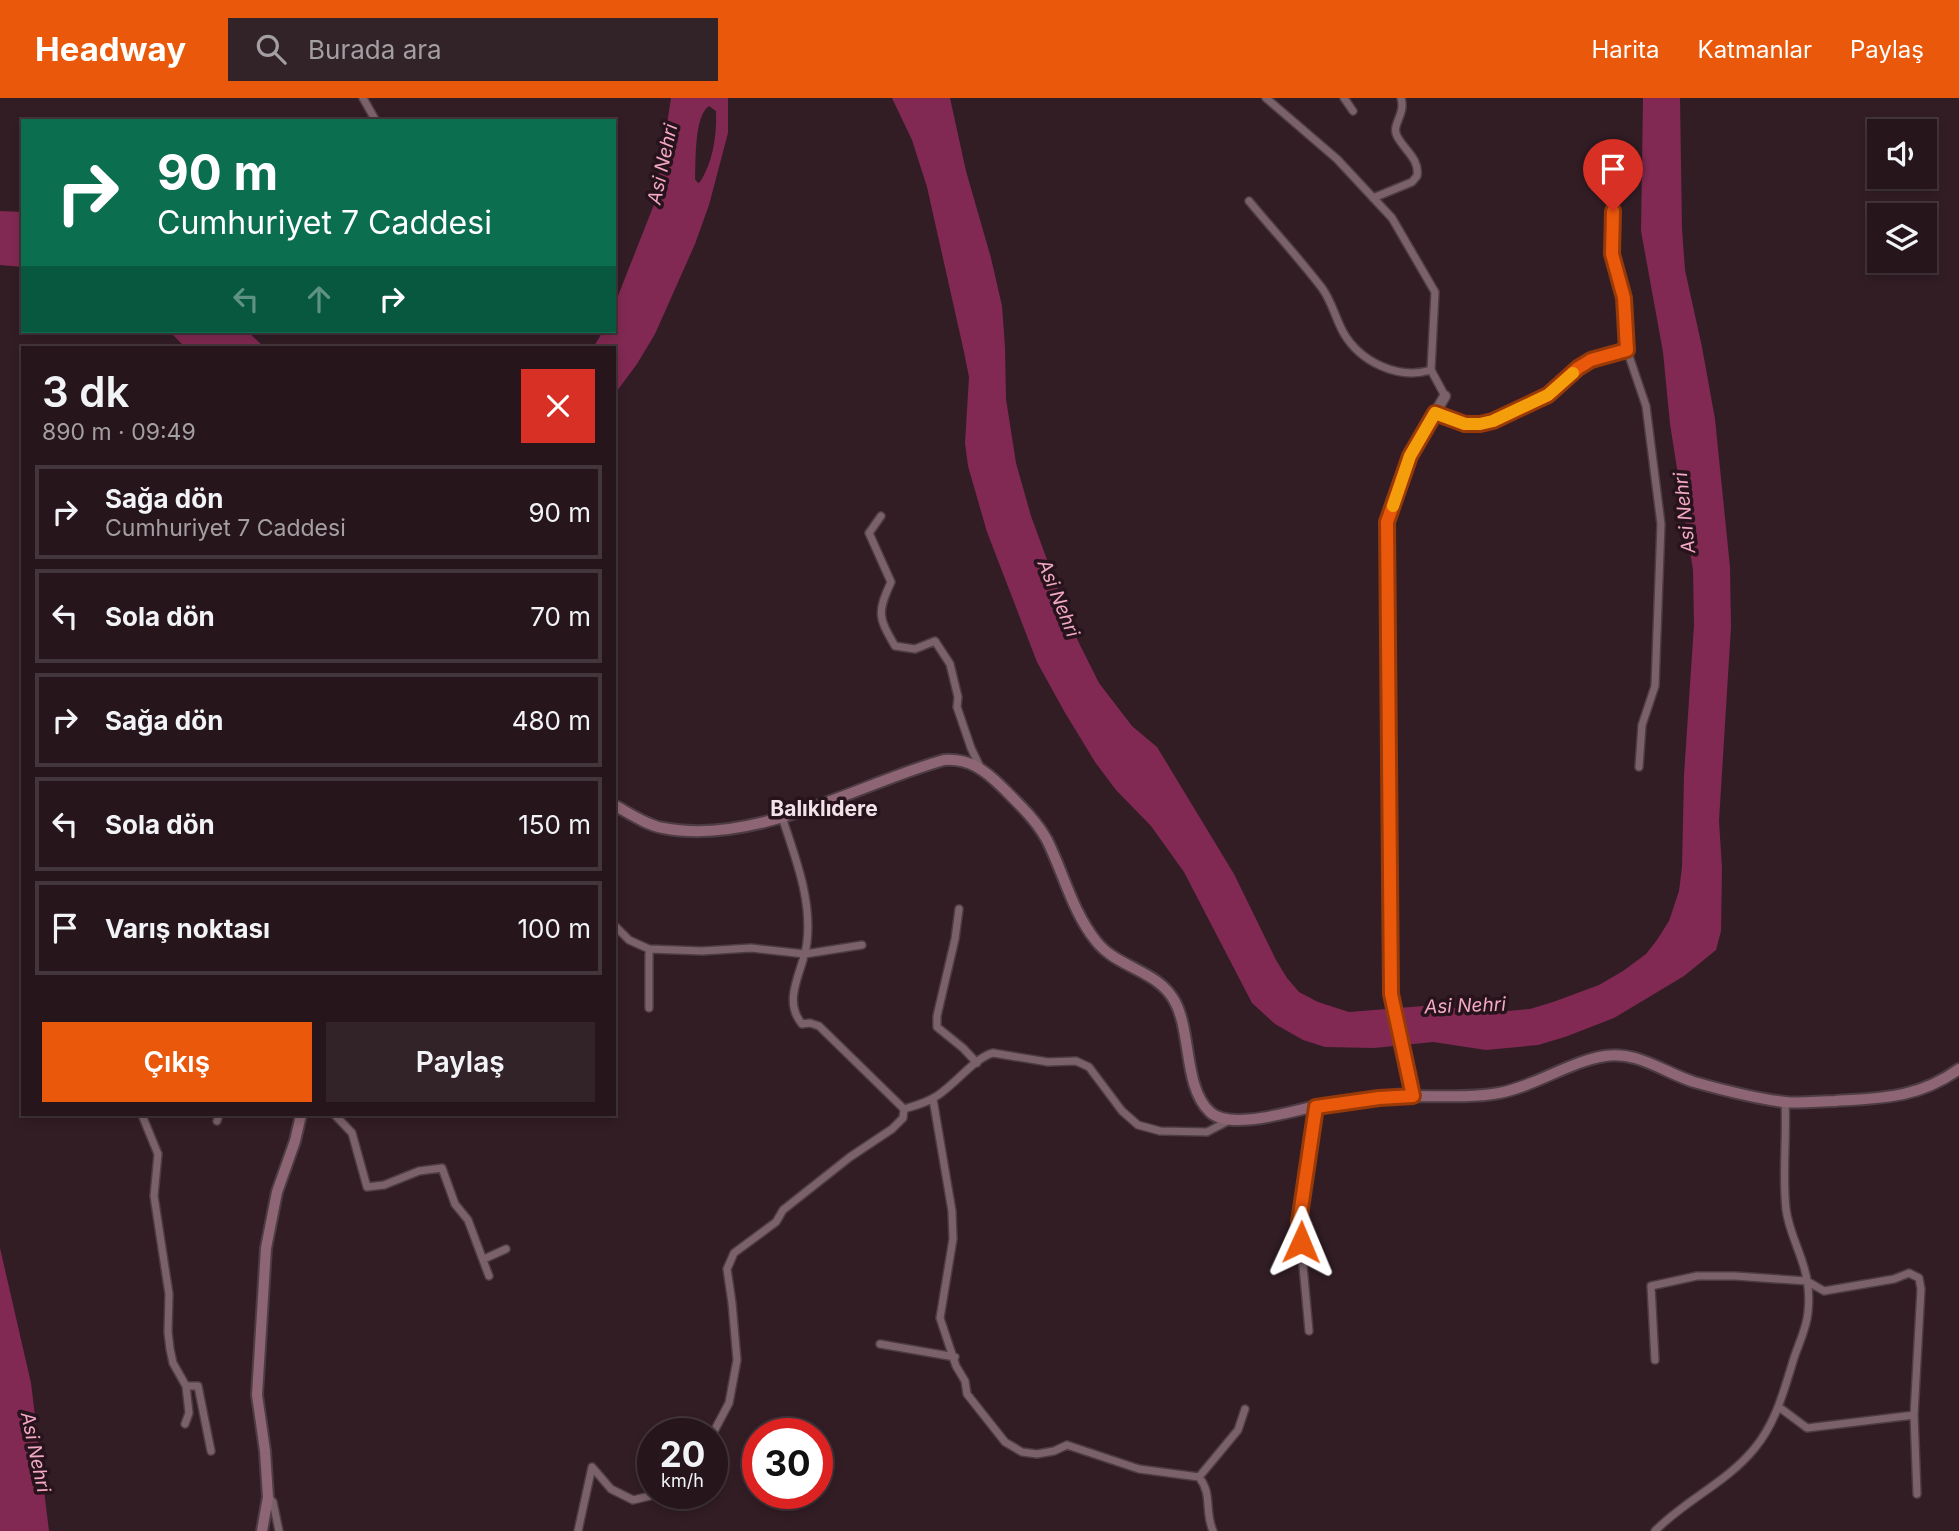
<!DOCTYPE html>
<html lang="tr">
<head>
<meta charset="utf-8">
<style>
	:root { --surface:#26161c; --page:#322329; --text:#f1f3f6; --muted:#a49fa3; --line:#42353b; --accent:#ea580c }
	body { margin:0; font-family:Inter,sans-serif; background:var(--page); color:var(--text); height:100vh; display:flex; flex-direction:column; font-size:26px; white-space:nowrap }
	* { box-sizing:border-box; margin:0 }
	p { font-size:23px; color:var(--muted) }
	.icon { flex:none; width:38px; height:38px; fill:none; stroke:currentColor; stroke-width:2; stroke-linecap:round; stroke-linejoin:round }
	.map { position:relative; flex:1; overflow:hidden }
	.side { position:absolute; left:21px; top:248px; width:595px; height:770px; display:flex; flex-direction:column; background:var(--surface); border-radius:0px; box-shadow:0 4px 10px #0003,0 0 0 2px var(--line) }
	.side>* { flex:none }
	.banner { position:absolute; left:21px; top:21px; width:595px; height:214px; border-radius:0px; box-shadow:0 4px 10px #0003,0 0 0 2px var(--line); background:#0b6e4f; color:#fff; overflow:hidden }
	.tools { position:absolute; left:1867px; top:21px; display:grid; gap:14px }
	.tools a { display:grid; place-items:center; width:70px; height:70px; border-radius:0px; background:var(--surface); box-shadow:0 4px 10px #0003,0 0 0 2px var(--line); font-size:35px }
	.speed { position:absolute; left:637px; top:1320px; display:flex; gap:14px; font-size:35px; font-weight:700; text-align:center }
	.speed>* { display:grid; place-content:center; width:91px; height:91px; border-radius:50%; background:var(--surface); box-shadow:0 4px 10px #0003,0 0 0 2px var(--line); line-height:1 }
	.speed small { font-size:18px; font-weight:400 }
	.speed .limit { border:10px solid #d22; background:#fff; color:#111 }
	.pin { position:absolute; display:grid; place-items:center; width:60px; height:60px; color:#fff; margin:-72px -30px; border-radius:50% 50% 50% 0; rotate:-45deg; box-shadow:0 0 7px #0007 }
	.pin .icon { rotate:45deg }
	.me { position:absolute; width:77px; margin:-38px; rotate:1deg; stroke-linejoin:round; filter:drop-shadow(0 0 5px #0008) }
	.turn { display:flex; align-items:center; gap:24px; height:147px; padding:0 21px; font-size:32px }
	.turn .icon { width:91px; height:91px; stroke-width:2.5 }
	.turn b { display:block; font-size:49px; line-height:60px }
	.lanes { display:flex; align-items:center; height:66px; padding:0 21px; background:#0003; justify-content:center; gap:35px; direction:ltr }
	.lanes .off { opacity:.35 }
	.round { display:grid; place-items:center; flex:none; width:74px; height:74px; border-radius:0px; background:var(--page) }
	.head { display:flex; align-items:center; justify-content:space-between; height:119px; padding:0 21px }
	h1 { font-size:42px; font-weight:600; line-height:52px }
	.action { display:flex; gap:14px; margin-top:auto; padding:14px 21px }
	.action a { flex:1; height:80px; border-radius:0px; background:var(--accent); color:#fff; font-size:28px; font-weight:600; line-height:80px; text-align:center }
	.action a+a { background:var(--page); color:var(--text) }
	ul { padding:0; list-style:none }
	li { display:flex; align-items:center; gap:21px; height:94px; margin:0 14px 10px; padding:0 7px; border:4px solid var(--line); border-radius:0px }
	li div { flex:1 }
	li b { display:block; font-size:26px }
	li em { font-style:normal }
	header { display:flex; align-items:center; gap:42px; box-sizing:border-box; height:98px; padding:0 35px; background:var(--accent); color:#fff }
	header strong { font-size:33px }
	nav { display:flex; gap:38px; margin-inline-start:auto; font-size:24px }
	.search { width:490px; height:63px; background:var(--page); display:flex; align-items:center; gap:18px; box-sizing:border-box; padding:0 24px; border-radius:0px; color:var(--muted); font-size:26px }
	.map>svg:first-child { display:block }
	.water { fill:#812952; fill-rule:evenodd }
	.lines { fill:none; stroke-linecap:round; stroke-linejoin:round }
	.minor-casing { stroke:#4d3c42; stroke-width:10 }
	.tertiary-casing { stroke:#4d3c42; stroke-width:13 }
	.secondary-casing { stroke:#4d3c42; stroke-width:14 }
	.minor { stroke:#7b616a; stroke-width:7 }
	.tertiary { stroke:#7b616a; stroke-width:10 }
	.secondary { stroke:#8e6574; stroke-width:10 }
	.route-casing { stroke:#983908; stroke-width:18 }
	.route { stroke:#ea580c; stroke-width:12 }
	.slow { stroke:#f59e0b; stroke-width:12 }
	.labels { text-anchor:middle; stroke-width:7; stroke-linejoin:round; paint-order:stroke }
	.water-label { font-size:19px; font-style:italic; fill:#f3a8c4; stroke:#27131b }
	.quarter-label { font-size:21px; font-weight:bold; fill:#f2e3e8; stroke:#27131b }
</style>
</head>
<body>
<header>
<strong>Headway</strong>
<div class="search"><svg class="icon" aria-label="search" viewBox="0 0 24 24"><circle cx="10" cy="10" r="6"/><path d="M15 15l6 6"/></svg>Burada ara</div>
<nav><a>Harita</a><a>Katmanlar</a><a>Paylaş</a></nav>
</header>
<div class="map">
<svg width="1959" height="1433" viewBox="0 0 1959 1433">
	<rect width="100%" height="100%" fill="#321d25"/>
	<path class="water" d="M671,0H728V35L709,107L695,146L655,236L637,266L614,297V250H593L603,233H614V208L655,104ZM709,8L716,13C717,37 713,64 700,84L698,85L695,81C696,63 694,18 709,8Z
		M892,0H950L966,73L991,160L1002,208L1005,249L1006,301L1016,365L1031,418L1053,478L1078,543L1099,585L1132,628L1157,649L1234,776L1276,862L1287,880L1299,894L1318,904L1349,914L1436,907L1487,915L1530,911L1553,904L1599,887L1623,873L1646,856L1657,842L1669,823L1679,793L1682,769L1684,677L1694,527L1693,472L1670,326L1663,254L1641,133L1643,0H1680L1682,131L1685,172L1702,249L1715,321L1730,469L1731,529L1719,723L1722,770L1721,833L1716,852L1684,878L1614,920L1565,939L1538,947L1486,952L1433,944L1374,950L1325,949L1303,942L1275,926L1252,905L1184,774L1151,728L1116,692L1095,664L1064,613L1037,564L987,434L968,368L965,345L969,279L964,254L927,89L912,42Z
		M0,113L23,114V169L0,167Z
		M169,233H247L265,250H186Z
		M0,1150L31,1285L49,1433H0Z"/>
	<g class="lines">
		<defs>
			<path id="minor" d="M363,0L376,23
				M1266,0L1337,61L1392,120L1435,194L1431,272L1445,298
				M1344,0L1353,13
				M1373,100L1412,84L1417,78C1420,61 1404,52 1397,38C1391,26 1406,17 1401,0
				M1249,103C1273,132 1299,160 1322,190C1332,204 1335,219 1343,234C1360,264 1398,282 1431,272
				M1613,112V165L1624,200L1627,252L1646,308L1661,426L1655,588L1642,627L1639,669
				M1435,315L1466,326L1493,323L1548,297L1578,270L1591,262L1627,252
				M881,418L869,435L891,484C877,515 878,519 895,548L915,551L935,543L950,566L958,599L957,609L971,650L981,671
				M782,719C795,759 812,801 807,844C804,872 781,901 802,926L810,925L819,928L904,1011
				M959,811L955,841L937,918V929L963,950L977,965
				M614,827L629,842L649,851L702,853L751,850L805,856L862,847
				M649,851V910
				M933,1001L952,1113L953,1141L940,1220L956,1268L965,1283L967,1296L1005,1344L1022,1354L1037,1356L1054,1353L1067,1347L1139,1371L1199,1379C1213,1397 1204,1412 1213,1433
				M142,1017L158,1056L154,1098L169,1196L168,1234L170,1251L173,1265L186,1288L189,1315L185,1326
				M335,1017L352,1035L367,1089L384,1087L419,1073L442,1070L455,1106L468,1122L489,1178
				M217,1023L219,1017
				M484,1161L506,1151
				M1309,1233L1299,1124L1316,1009
				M880,1246L955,1259
				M1655,1262L1651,1188L1697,1178H1735L1807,1183L1824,1193L1894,1181L1909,1175L1919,1180L1921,1191L1914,1317L1917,1396
				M186,1288H198L211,1353
				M1779,1309L1807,1330L1914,1317
				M712,1337L729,1305L737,1262L732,1205L727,1171L734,1155L776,1124L783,1112L850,1059L892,1031L903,1020L904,1011C914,1008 926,1005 935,999C953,989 975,959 993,955L1048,964L1076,963L1089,969L1122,1013L1138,1027L1160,1033L1207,1034L1230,1022
				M1199,1379L1238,1332L1245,1311
				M268,1399L273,1404L279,1433
				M578,1433L592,1369L611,1391L633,1402L663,1395
				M1655,1433C1685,1402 1726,1385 1754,1351C1776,1325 1784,1292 1794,1260C1799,1245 1807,1229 1808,1214C1809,1204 1809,1192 1807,1182C1803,1157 1789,1136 1786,1111C1782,1075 1787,1040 1785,1004"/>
			<path id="tertiary" d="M1413,998L1391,896L1387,424L1410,358L1445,298"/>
			<path id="secondary" d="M614,707C629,715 646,727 663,730C755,748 858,686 944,662C969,660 985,672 1003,690C1019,706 1036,722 1047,742C1064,776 1072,813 1096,843C1117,870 1157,872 1174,902C1192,933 1183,989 1210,1014C1231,1034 1298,1011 1325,1006C1353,1001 1383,999 1412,998C1441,998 1470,1000 1499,995C1536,988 1568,964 1605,958C1638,953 1663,974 1694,984C1719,991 1758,1001 1785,1004C1801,1006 1819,1003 1835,1003C1882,1000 1919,1000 1959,971
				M262,1433L268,1399L265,1353L257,1297L266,1150L277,1094L295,1043L301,1017"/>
		</defs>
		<use href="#minor" class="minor-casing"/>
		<use href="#tertiary" class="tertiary-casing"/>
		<use href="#secondary" class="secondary-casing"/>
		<use href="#minor" class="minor"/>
		<use href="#tertiary" class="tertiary"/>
		<use href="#secondary" class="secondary"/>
	</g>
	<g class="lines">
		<defs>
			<path id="route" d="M1301,1144L1299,1124L1316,1009L1379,1000L1413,998L1391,896L1387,424L1410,358L1435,315L1465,326H1480L1493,323L1548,297L1578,270L1591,262L1627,252L1624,200L1612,156L1613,113"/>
		</defs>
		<use href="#route" class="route-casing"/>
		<use href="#route" class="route"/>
		<path class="slow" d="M1393,408L1410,358L1435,315L1465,326H1480L1493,323L1548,297L1573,275"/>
	</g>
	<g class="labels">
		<g class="water-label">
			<text transform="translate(662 66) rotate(-78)" y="7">Asi Nehri</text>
			<text transform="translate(1684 415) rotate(-96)" y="7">Asi Nehri</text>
			<text transform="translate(1059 500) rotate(68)" y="7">Asi Nehri</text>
			<text transform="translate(1465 907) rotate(-2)" y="7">Asi Nehri</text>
			<text transform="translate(36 1354) rotate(78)" y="7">Asi Nehri</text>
		</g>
		<g class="quarter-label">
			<text x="824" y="718">Balıklıdere</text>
		</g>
	</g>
</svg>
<div class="tools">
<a><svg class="icon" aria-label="sound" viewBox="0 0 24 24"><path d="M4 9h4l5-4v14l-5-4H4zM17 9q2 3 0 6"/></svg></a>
<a><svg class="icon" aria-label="layers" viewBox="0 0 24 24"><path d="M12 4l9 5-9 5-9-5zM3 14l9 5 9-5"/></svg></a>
</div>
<div class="speed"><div>20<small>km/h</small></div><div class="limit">30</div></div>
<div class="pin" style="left:1613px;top:113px;background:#d93025"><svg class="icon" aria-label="arrive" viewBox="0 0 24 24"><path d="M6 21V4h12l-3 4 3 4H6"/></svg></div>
<svg class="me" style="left:1301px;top:1144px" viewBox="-20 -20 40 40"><path d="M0-17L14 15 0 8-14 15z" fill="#ea580c" stroke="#fff" stroke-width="4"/></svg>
<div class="banner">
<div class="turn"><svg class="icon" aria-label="right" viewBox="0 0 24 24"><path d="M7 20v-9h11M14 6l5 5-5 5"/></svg><div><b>90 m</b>Cumhuriyet 7 Caddesi</div></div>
<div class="lanes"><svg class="icon off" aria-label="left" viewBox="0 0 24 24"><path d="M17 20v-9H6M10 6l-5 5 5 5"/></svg><svg class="icon off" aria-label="ahead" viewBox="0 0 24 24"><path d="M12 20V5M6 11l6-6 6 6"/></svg><svg class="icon" aria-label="right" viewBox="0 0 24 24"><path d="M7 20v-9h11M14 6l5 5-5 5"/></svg></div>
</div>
<section class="side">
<div class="head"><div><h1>3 dk</h1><p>890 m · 09:49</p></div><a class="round" style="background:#d93025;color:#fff"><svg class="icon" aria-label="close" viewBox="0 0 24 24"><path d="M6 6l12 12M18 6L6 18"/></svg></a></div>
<ul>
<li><svg class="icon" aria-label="right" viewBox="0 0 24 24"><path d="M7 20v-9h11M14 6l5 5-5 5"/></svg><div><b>Sağa dön</b><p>Cumhuriyet 7 Caddesi</p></div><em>90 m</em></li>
<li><svg class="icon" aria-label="left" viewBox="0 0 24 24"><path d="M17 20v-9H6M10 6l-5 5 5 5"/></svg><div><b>Sola dön</b></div><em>70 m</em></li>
<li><svg class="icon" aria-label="right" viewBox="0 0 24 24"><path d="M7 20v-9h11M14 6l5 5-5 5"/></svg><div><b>Sağa dön</b></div><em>480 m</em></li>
<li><svg class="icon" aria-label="left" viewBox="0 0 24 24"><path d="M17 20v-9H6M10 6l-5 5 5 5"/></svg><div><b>Sola dön</b></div><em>150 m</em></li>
<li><svg class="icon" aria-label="arrive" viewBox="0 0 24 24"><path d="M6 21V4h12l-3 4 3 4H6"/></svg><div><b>Varış noktası</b></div><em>100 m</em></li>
</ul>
<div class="action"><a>Çıkış</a><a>Paylaş</a></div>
</section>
</div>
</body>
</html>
